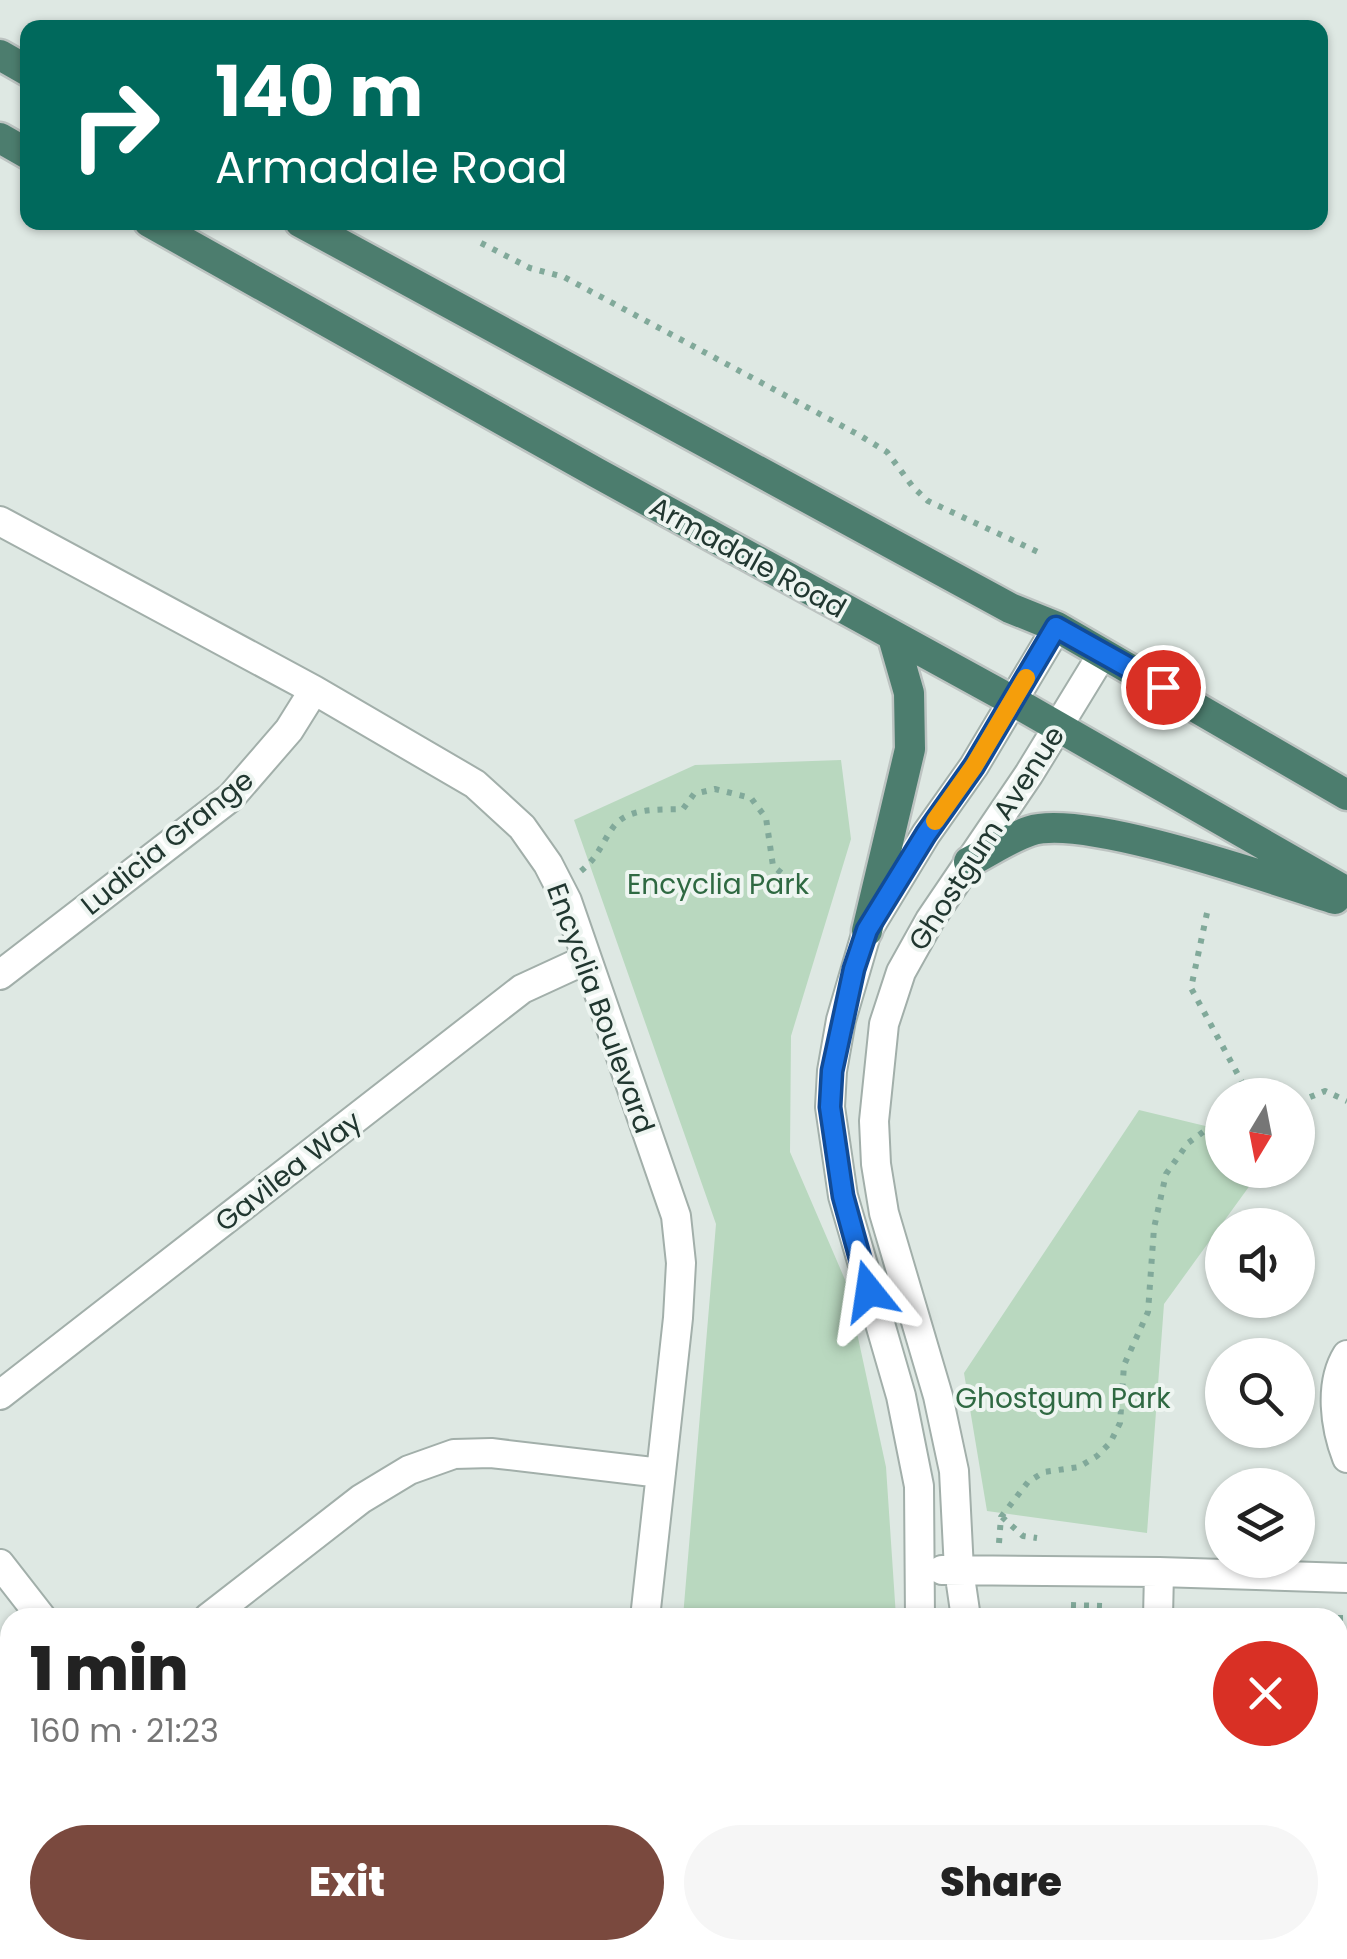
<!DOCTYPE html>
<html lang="en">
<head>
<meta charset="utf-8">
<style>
	:root { --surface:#fff; --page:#f6f6f6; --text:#222; --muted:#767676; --accent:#7a493e }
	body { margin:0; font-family:Poppins,sans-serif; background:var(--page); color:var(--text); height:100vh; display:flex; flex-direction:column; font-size:38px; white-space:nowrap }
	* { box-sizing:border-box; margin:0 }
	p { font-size:32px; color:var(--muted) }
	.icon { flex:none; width:55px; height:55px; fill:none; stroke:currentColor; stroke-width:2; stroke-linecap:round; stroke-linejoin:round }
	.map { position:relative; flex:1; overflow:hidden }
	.details { position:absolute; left:0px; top:1608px; width:1348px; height:352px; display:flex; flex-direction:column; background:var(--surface); border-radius:30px 30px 0 0; box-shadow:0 2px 8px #0004 }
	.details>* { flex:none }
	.guide { position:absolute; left:20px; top:20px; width:1308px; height:210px; border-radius:20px; box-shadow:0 2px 8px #0004; background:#00695c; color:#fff; overflow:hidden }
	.needle { width:65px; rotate:190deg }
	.fabs { position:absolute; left:1205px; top:1078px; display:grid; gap:20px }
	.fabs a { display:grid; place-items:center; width:110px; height:110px; border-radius:50%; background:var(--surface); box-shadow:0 2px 8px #0004; font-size:50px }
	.pin { position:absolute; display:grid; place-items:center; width:85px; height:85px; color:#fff; margin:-42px; border:5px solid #fff; border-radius:50%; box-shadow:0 2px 10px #0007 }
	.me { position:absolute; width:110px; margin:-55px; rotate:345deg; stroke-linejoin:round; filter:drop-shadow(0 0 8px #0008) }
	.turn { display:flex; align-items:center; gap:35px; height:210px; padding:0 30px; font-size:45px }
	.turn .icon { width:130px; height:130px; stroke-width:2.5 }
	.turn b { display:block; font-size:70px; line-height:85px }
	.round { display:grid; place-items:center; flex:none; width:105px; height:105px; border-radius:52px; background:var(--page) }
	.headline { display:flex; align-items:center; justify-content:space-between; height:170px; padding:0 30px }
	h1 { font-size:60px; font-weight:800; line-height:75px }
	.button { display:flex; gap:20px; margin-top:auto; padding:20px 30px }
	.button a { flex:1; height:115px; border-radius:60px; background:var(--accent); color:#fff; font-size:40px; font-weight:800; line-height:115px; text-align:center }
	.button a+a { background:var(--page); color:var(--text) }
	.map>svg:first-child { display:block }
	.green { fill:#b9d8bf }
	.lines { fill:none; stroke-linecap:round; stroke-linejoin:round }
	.minor-casing { stroke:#a2afaa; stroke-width:32 }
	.trunk-casing { stroke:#bcc3c1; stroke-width:35 }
	.path { stroke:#81a99a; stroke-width:6; stroke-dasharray:5 8; stroke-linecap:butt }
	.minor { stroke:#fff; stroke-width:28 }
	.trunk { stroke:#4c7d6e; stroke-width:30 }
	.route-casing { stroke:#114b97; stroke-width:25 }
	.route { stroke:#1a73e8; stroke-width:18 }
	.slow { stroke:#f59e0b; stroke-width:18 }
	.labels { text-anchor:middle; stroke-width:8; stroke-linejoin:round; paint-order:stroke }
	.street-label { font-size:28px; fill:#213730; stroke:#eef5f1 }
	.park-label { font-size:28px; fill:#2f6942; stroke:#eef5f1 }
</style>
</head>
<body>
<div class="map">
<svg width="1347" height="1959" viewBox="0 0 1347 1959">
	<rect width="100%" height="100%" fill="#dee8e3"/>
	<path class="green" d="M841,760L851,839L791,1036L790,1152L846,1282L886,1467L896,1617H683L716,1224L574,820L695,765Z
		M1139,1110L1222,1130V1170H1261L1164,1304L1147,1533L987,1511L964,1373Z
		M1091,1612L1097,1617H1012L1015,1613Z
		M0,1866L10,1878V1950H66L73,1959H0Z
		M655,1950H875V1959H654Z
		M984,1950H1119V1959H984Z"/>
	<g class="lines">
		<defs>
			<path id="minor" d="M0,521L314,690L475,784L522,827L548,864L567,901L676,1216L681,1263L678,1318L645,1618
				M0,975L231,797L289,730L314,690
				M1347,1355C1329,1384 1335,1427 1347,1458
				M0,1395L522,989L585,960
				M0,1564L42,1618
				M942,1570L1159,1572L1347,1578
				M208,1618L361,1499L409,1470L454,1454L491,1453L661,1473
				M920,1618L919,1486L901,1396L843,1196L830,1107L832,1071L841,1020L867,931L926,834L974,766L1057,627
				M966,1618L959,1570L954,1471L938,1396L884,1213L876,1164L874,1121L884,1024L901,972L930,920L1029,774L1103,653
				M1158,1618L1159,1572
				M1338,1934H1347
				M296,1950L302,1959L315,1950
				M621,1959V1950
				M913,1959L914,1950
				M959,1959V1950
				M1148,1959L1149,1950"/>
			<path id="trunk" d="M0,55L28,71
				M0,138L28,154
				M149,222L597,473L1013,701L1347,892
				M300,222L1010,608L1057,627L1347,795
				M969,862C989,852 1009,838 1030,831C1084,813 1274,880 1335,899
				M867,931L910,749L909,693L893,637"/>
		</defs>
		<use href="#minor" class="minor-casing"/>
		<use href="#trunk" class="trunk-casing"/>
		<path class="path" d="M481,243L530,268L564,277L859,435L887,452L913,487L928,501L1038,552
			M581,871C599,856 601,844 614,826C629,807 660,810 683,809L694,794L715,789L751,798L766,818L773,866L785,876L796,879
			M1207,913L1191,988L1249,1095
			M1298,1102L1325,1091L1347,1101
			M1002,1517L1023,1536L1037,1538
			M999,1543L1001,1517L1028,1482L1044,1472L1079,1467L1097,1456L1110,1443L1120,1423L1124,1365L1148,1312L1154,1228L1166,1174L1188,1143L1222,1118
			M1071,1605L1103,1606L1113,1618
			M1202,1618L1207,1614L1328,1618
			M1338,1618H1347
			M0,1919L10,1932
			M24,1950L31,1959
			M1219,1959L1220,1950"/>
		<use href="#minor" class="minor"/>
		<use href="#trunk" class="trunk"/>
	</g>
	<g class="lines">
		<defs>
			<path id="route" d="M869,1291L843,1196L830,1107L832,1071L854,969L867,930L926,834L974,766L1056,627L1163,687"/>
		</defs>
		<use href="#route" class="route-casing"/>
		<use href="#route" class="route"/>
		<path class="slow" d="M935,821L974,766L1026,678"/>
	</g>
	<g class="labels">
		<g class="street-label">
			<text transform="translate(748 557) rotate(29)" y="10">Armadale Road</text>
			<text transform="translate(986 838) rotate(-57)" y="10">Ghostgum Avenue</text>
			<text transform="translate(167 842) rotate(-39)" y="10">Ludicia Grange</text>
			<text transform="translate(601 1008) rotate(70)" y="10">Encyclia Boulevard</text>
			<text transform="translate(288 1171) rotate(-38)" y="10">Gavilea Way</text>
		</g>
		<g class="park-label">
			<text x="718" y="894">Encyclia Park</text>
			<text x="1063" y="1408">Ghostgum Park</text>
		</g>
	</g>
</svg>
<div class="fabs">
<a><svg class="needle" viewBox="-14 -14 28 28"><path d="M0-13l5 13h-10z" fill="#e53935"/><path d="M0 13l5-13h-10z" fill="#767676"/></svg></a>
<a><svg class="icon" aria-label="sound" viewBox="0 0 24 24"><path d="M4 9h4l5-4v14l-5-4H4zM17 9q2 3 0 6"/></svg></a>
<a><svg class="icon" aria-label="search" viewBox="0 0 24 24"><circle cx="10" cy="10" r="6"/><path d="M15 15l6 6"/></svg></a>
<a><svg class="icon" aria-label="layers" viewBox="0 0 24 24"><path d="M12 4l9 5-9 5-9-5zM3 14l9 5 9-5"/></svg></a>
</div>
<div class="pin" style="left:1163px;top:687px;background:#d93025"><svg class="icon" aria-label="arrive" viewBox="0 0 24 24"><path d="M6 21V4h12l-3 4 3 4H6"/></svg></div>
<svg class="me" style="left:869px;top:1291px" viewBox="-20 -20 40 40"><path d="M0-17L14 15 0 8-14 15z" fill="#1a73e8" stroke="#fff" stroke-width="4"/></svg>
<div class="guide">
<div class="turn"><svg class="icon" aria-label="right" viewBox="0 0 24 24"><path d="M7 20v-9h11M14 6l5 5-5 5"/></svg><div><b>140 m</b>Armadale Road</div></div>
</div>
<section class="details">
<div class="headline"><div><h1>1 min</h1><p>160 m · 21:23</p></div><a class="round" style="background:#d93025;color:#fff"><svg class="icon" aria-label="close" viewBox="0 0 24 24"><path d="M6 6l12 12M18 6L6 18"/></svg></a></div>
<div class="button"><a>Exit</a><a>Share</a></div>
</section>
</div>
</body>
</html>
